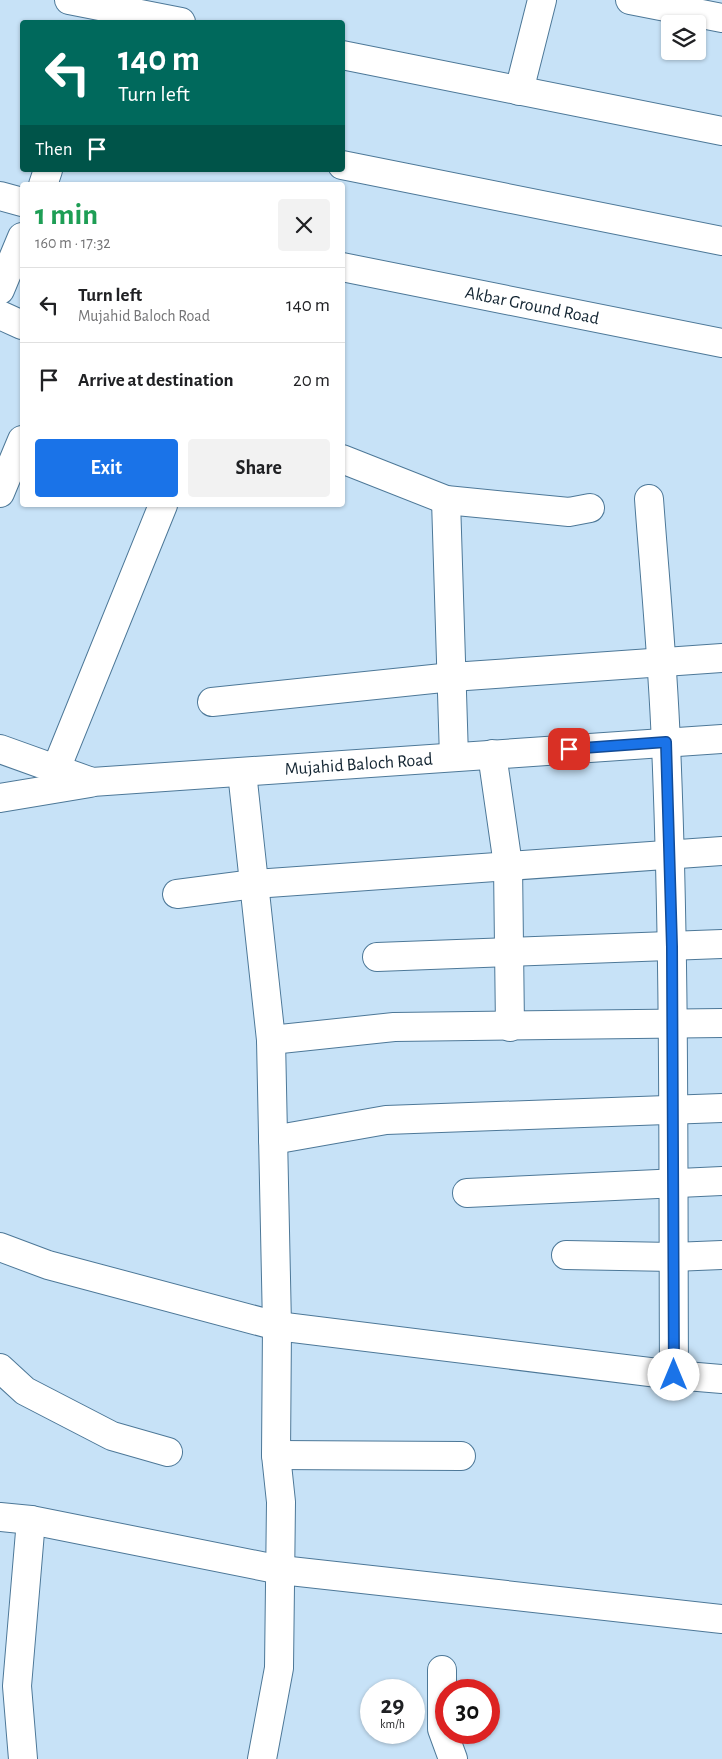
<!DOCTYPE html>
<html lang="en">
<head>
<meta charset="utf-8">
<style>
	:root { --surface:#fff; --page:#f2f2f2; --text:#202124; --muted:#757577; --line:#e0e0e0; --accent:#1a73e8 }
	body { margin:0; font-family:"Alegreya Sans",sans-serif; background:var(--page); color:var(--text); height:100vh; display:flex; flex-direction:column; font-size:19px; white-space:nowrap }
	* { box-sizing:border-box; margin:0 }
	p { font-size:16px; color:var(--muted) }
	.icon { flex:none; width:28px; height:28px; fill:none; stroke:currentColor; stroke-width:2; stroke-linecap:round; stroke-linejoin:round }
	.map { position:relative; flex:1; overflow:hidden }
	.sheet { position:absolute; left:20px; top:182px; width:325px; height:325px; display:flex; flex-direction:column; background:var(--surface); border-radius:5px; box-shadow:0 1px 4px #0004 }
	.sheet>* { flex:none }
	.top-card { position:absolute; left:20px; top:20px; width:325px; height:152px; border-radius:5px; box-shadow:0 1px 4px #0004; background:#00695c; color:#fff; overflow:hidden }
	.controls { position:absolute; left:661px; top:15px; display:grid; gap:10px }
	.controls a { display:grid; place-items:center; width:45px; height:45px; border-radius:5px; background:var(--surface); box-shadow:0 1px 4px #0004; font-size:25px }
	.speed { position:absolute; left:360px; top:1679px; display:flex; gap:10px; font-size:25px; font-weight:700; text-align:center }
	.speed>* { display:grid; place-content:center; width:65px; height:65px; border-radius:50%; background:var(--surface); box-shadow:0 1px 4px #0004; line-height:1 }
	.speed small { font-size:12px; font-weight:400 }
	.speed .limit { border:8px solid #d22; background:#fff; color:#111 }
	.pin { position:absolute; display:grid; place-items:center; width:42px; height:42px; color:#fff; margin:-21px; border-radius:10px; box-shadow:0 2px 8px #0006 }
	.me { position:absolute; width:55px; margin:-28px; rotate:0deg; stroke-linejoin:round; filter:drop-shadow(0 0 4px #0008) }
	.turn { display:flex; align-items:center; gap:18px; height:105px; padding:0 15px; font-size:22px }
	.turn .icon { width:65px; height:65px; stroke-width:2.5 }
	.turn b { display:block; font-size:35px; line-height:42px }
	.then { display:flex; align-items:center; height:48px; padding:0 15px; background:#0003; gap:10px; font-size:19px }
	.round { display:grid; place-items:center; flex:none; width:52px; height:52px; border-radius:5px; background:var(--page) }
	.head { display:flex; align-items:center; justify-content:space-between; height:85px; padding:0 15px }
	h1 { font-size:30px; font-weight:700; line-height:38px; color:#1e9e55 }
	.primary-button { display:flex; gap:10px; margin-top:auto; padding:10px 15px }
	.primary-button a { flex:1; height:58px; border-radius:5px; background:var(--accent); color:#fff; font-size:20px; font-weight:700; line-height:58px; text-align:center }
	.primary-button a+a { background:var(--page); color:var(--text) }
	ul { padding:0; list-style:none }
	li { display:flex; align-items:center; gap:15px; height:75px; padding:0 15px; border-top:1px solid var(--line) }
	li div { flex:1 }
	li b { display:block; font-size:19px }
	li em { font-style:normal }
	.map>svg:first-child { display:block }
	.lines { fill:none; stroke-linecap:round; stroke-linejoin:round }
	.minor-casing { stroke:#4d7898; stroke-width:30 }
	.minor { stroke:#fff; stroke-width:28 }
	.route-casing { stroke:#114b97; stroke-width:12 }
	.route { stroke:#1a73e8; stroke-width:9 }
	.labels { text-anchor:middle; stroke-width:4; stroke-linejoin:round; paint-order:stroke }
	.street-label { font-size:18px; fill:#132532; stroke:#dceefc }
</style>
</head>
<body>
<div class="map">
<svg width="722" height="1759" viewBox="0 0 722 1759">
	<rect width="100%" height="100%" fill="#c7e2f7"/>
	<g class="lines">
		<defs>
			<g id="minor">
				<path d="M69,0L181,22"/>
				<path d="M630,0L722,18"/>
				<path d="M342,55L722,131"/>
				<path d="M519,91L542,0"/>
				<path d="M342,165L722,241"/>
				<path d="M43,185L48,170"/>
				<path d="M0,196L22,202"/>
				<path id="s1" d="M342,267L722,343"/>
				<path d="M0,290L22,237"/>
				<path d="M0,315L22,325"/>
				<path d="M342,459L446,500L569,512L590,508"/>
				<path d="M0,493L22,440"/>
				<path d="M649,499C655,581 663,663 666,745C675,955 673,1165 674,1375"/>
				<path d="M446,500L454,757"/>
				<path d="M212,702L452,677L722,658"/>
				<path id="s2" d="M0,749L92,782L722,739"/>
				<path d="M492,754L508,865L510,1027"/>
				<path d="M56,769L163,505"/>
				<path d="M242,772L271,1040L277,1326L276,1455L281,1502L279,1668L262,1759"/>
				<path d="M0,798L90,783"/>
				<path d="M177,894L254,884L722,851"/>
				<path d="M377,957L722,944"/>
				<path d="M271,1040L394,1027L722,1023"/>
				<path d="M273,1140L386,1120L722,1108"/>
				<path d="M467,1193L722,1181"/>
				<path d="M0,1247L48,1265L277,1326L674,1375L722,1379"/>
				<path d="M566,1255L673,1257L722,1255"/>
				<path d="M0,1368L25,1391L112,1436L168,1452"/>
				<path d="M276,1455L461,1456"/>
				<path d="M0,1517L31,1520L281,1570L722,1619"/>
				<path d="M442,1670V1729L453,1759"/>
				<path d="M23,1759L17,1686L31,1520"/>
			</g>
		</defs>
		<use href="#minor" class="minor-casing"/>
		<use href="#minor" class="minor"/>
	</g>
	<g class="lines">
		<defs>
			<path id="route" d="M569,749L666,742L672,947L674,1375"/>
		</defs>
		<use href="#route" class="route-casing"/>
		<use href="#route" class="route"/>
	</g>
	<g class="labels">
		<g class="street-label">
			<text dy="6" stroke="none"><textPath href="#s1" startOffset="194">Akbar Ground Road</textPath></text>
			<text dy="6" stroke="none"><textPath href="#s2" startOffset="365">Mujahid Baloch Road</textPath></text>
		</g>
	</g>
</svg>
<div class="controls">
<a><svg class="icon" aria-label="layers" viewBox="0 0 24 24"><path d="M12 4l9 5-9 5-9-5zM3 14l9 5 9-5"/></svg></a>
</div>
<div class="speed"><div>29<small>km/h</small></div><div class="limit">30</div></div>
<div class="pin" style="left:569px;top:749px;background:#d93025"><svg class="icon" aria-label="arrive" viewBox="0 0 24 24"><path d="M6 21V4h12l-3 4 3 4H6"/></svg></div>
<svg class="me" style="left:674px;top:1375px" viewBox="-20 -20 40 40"><circle r="19" fill="#fff"/><path d="M0-13L10 11 0 6-10 11z" fill="#1a73e8"/></svg>
<div class="top-card">
<div class="turn"><svg class="icon" aria-label="left" viewBox="0 0 24 24"><path d="M17 20v-9H6M10 6l-5 5 5 5"/></svg><div><b>140 m</b>Turn left</div></div>
<div class="then">Then<svg class="icon" aria-label="arrive" viewBox="0 0 24 24"><path d="M6 21V4h12l-3 4 3 4H6"/></svg></div>
</div>
<section class="sheet">
<div class="head"><div><h1>1 min</h1><p>160 m · 17:32</p></div><a class="round"><svg class="icon" aria-label="close" viewBox="0 0 24 24"><path d="M6 6l12 12M18 6L6 18"/></svg></a></div>
<ul>
<li><svg class="icon" aria-label="left" viewBox="0 0 24 24"><path d="M17 20v-9H6M10 6l-5 5 5 5"/></svg><div><b>Turn left</b><p>Mujahid Baloch Road</p></div><em>140 m</em></li>
<li><svg class="icon" aria-label="arrive" viewBox="0 0 24 24"><path d="M6 21V4h12l-3 4 3 4H6"/></svg><div><b>Arrive at destination</b></div><em>20 m</em></li>
</ul>
<div class="primary-button"><a>Exit</a><a>Share</a></div>
</section>
</div>
</body>
</html>
